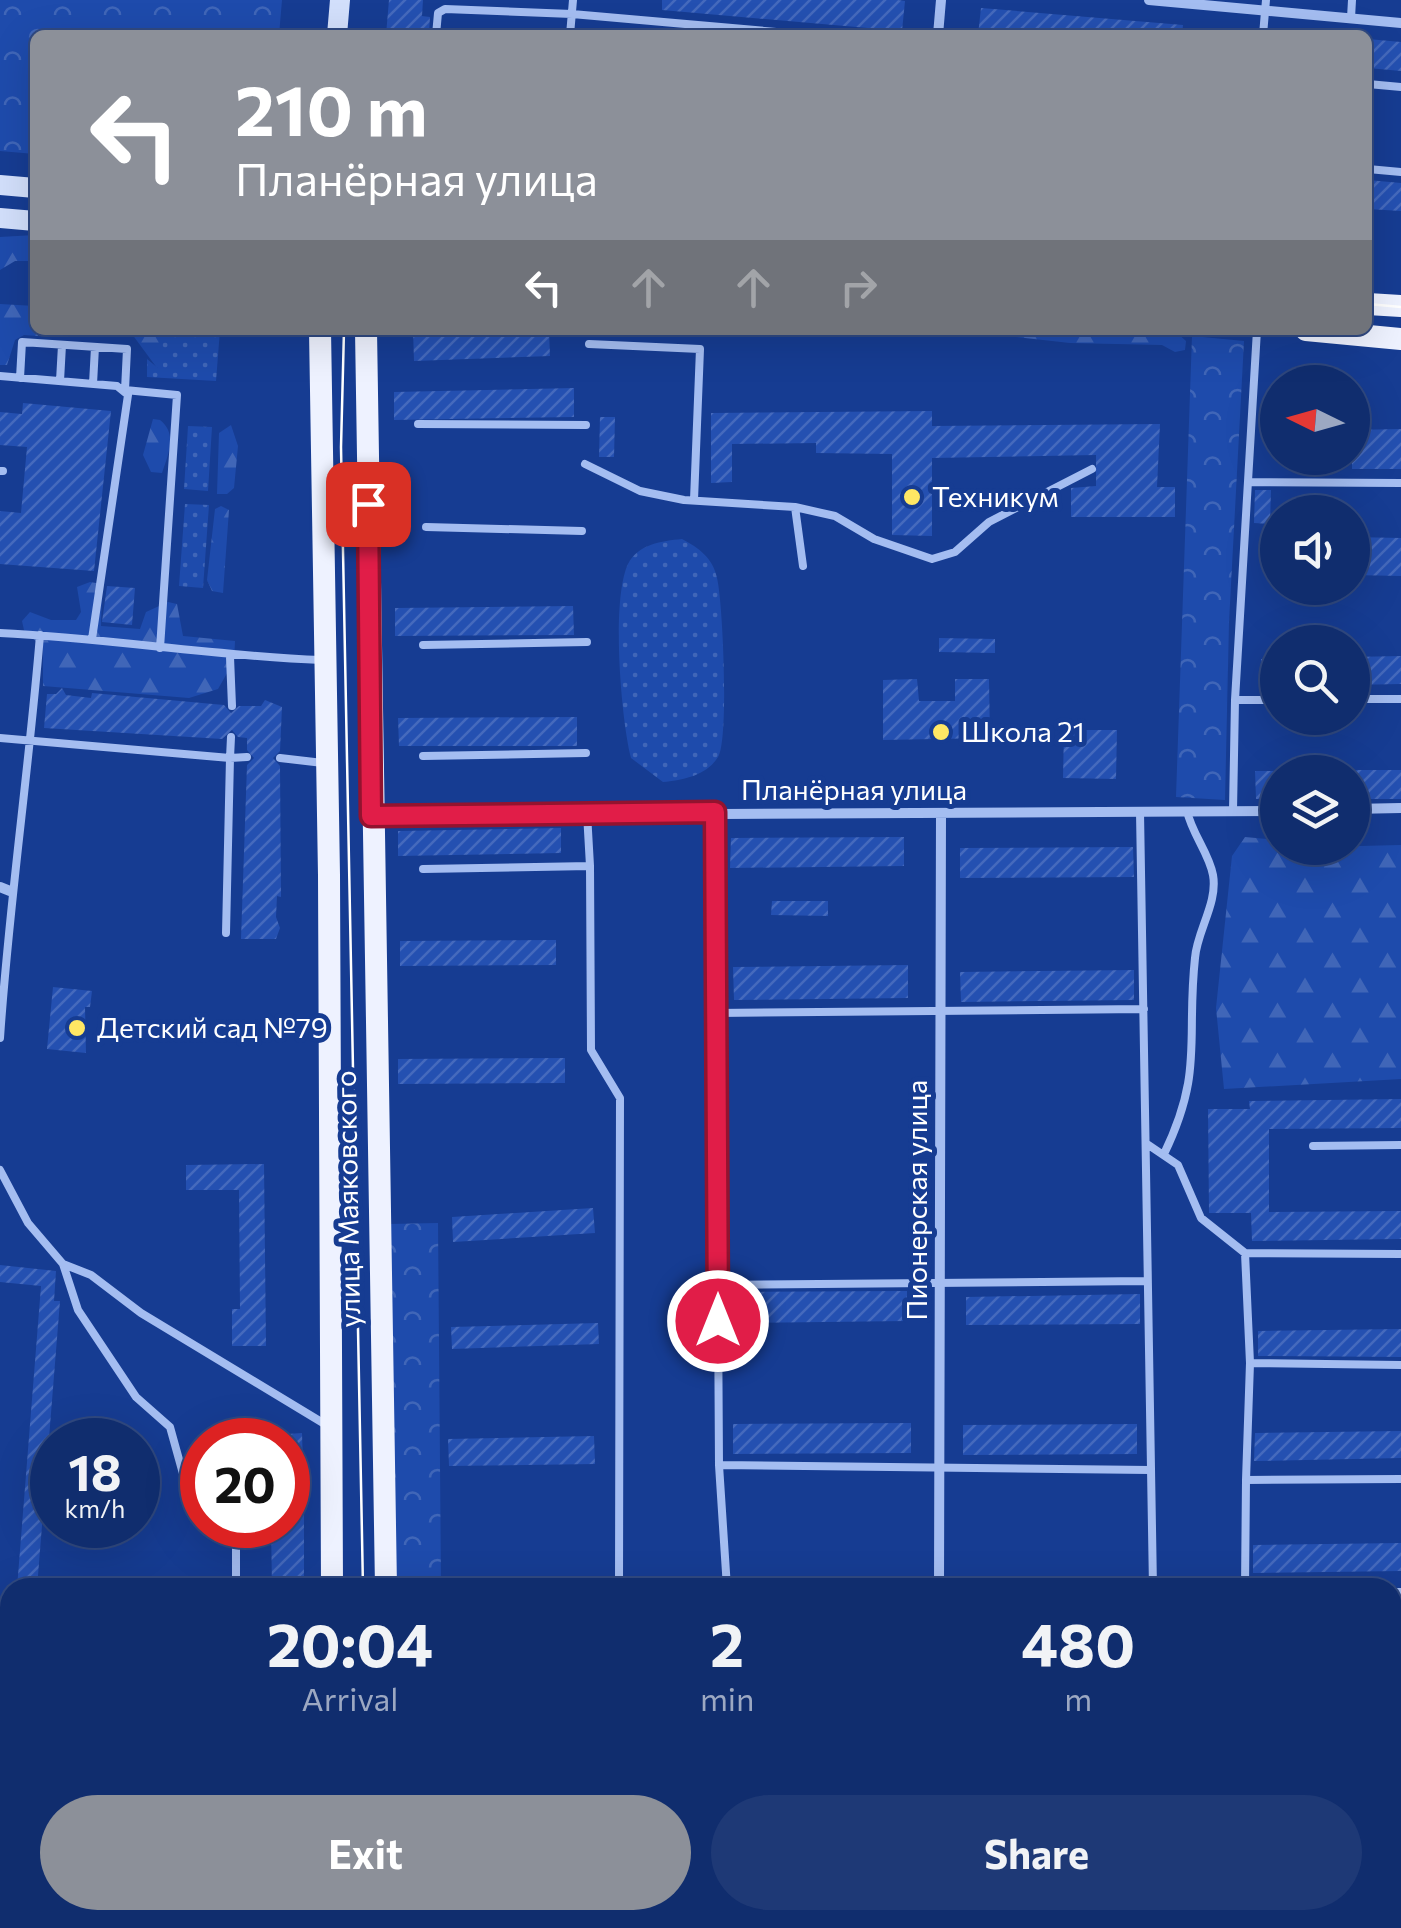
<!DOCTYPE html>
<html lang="en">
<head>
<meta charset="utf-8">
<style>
	:root { --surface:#102d6e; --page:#1e3976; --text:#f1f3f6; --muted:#9ca8c2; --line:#304981; --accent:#8c9099 }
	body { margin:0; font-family:Commissioner,sans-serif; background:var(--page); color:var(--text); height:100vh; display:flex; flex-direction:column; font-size:38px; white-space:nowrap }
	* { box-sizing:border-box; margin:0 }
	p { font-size:32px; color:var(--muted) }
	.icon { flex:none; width:55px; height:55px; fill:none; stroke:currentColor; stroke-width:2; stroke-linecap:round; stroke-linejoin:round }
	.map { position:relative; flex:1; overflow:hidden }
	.sheet { position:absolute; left:0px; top:1578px; width:1402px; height:352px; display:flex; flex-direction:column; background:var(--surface); border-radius:30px 30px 0 0; box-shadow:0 10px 40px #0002,0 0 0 2px var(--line) }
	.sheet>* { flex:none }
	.banner { position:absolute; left:30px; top:30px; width:1342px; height:305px; border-radius:15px; box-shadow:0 10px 40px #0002,0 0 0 2px var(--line); background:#8c9099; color:#fff; overflow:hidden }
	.needle { width:65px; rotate:275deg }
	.controls { position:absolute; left:1260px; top:365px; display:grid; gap:20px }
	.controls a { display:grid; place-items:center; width:110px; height:110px; border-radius:50%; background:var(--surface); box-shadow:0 10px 40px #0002,0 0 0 2px var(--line); font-size:50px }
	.speed { position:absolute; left:30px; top:1418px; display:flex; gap:20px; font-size:50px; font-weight:700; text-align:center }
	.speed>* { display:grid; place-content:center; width:130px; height:130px; border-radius:50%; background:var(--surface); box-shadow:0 10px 40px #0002,0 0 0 2px var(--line); line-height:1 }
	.speed small { font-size:25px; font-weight:400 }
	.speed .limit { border:15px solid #d22; background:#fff; color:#111 }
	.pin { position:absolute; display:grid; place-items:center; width:85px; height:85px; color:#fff; margin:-42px; border-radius:20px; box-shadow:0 5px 15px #0006 }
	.me { position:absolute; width:110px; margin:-55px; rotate:0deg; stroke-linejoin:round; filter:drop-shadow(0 0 8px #0008) }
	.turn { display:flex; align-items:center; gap:35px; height:210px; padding:0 40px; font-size:45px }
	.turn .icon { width:130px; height:130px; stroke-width:2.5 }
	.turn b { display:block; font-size:70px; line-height:85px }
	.lanes { display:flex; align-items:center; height:95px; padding:0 40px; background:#0003; justify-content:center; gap:50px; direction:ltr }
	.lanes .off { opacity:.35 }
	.eta { display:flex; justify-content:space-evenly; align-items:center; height:170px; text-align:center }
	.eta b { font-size:60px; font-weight:700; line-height:70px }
	.primary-button { display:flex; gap:20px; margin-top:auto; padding:20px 40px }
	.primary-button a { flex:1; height:115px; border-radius:60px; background:var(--accent); color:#fff; font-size:40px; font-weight:700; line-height:115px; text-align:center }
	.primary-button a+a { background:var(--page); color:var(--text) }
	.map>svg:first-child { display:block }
	.grass { fill:url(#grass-dots) }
	.forest { fill:url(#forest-firs) }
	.park { fill:url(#park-crowns) }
	.building { fill:url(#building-hatch) }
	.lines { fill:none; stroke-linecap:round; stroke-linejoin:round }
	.lane { stroke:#a4bdf1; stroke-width:8 }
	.street { stroke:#a4bdf1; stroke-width:10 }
	.secondary { stroke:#d2dffb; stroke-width:20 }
	.primary { stroke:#eef2ff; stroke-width:22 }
	.tram { stroke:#fff; stroke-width:2.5 }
	.route-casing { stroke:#92132f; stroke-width:25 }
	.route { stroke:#e11d48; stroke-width:18 }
	.poi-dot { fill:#ffe764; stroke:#163c92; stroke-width:4 }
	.labels { text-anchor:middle; stroke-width:10; stroke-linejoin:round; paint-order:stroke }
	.poi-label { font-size:28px; fill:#fff; stroke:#163c92; text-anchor:start }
	.street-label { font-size:28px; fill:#fff; stroke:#163c92 }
</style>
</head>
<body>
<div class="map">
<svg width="1401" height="1928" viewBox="0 0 1401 1928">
	<defs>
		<pattern id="grass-dots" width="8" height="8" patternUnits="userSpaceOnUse" patternTransform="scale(2.5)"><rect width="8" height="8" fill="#1e4bac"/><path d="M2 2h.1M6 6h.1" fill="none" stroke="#4066b8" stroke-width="1.8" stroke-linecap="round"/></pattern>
		<pattern id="forest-firs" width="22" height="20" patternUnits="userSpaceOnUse" patternTransform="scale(2.5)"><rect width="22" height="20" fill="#1e4bac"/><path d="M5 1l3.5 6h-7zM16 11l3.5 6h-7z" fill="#4066b8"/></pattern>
		<pattern id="park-crowns" width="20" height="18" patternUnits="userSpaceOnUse" patternTransform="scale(2.5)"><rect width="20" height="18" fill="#1e4bac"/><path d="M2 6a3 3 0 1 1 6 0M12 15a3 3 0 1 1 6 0" fill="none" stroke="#4066b8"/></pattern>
		<pattern id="building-hatch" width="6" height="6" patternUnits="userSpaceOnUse" patternTransform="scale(2.5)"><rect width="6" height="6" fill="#2450b1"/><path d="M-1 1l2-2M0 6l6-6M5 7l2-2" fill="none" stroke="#456abd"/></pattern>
	</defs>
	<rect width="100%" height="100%" fill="#163c92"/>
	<path class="grass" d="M148,330H220L216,381L147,377V359L158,368L161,338Z
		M188,426L212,427L208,491L184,489Z
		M185,504L209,505L203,588L179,586Z
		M682,539C699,548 713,558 717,578C723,602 729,741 718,757C706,776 683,780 663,782L631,758C621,719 611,600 628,564C638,544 662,541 682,539Z"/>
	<path class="forest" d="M35,235V261H15L0,270V237Z
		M0,304L35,306L38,336L24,335L15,340L7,365H0Z
		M129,330H148L161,337L163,366L157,368Z
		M954,330H1163L1177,333L1186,341L1185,350L1175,352L1162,345L1070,343Z
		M153,419L160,420C178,434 168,455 162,473L151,472L143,455Z
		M231,425L238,446L234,488L227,494H217L219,433Z
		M221,506L229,510L223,593L212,591L207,580L215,509Z
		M90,582L102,584L101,626L140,629L146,612L168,602L177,604L183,636L235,641L234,661L218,689L189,698L43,686V648L24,630L22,621L30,612L51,620H76L81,612L77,587Z
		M1245,837L1277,840L1278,848L1401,845V1079L1224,1089L1216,1008L1232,856Z"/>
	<path class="park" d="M0,0H282L279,35H35V154L0,151Z
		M1192,336L1244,341L1229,622L1225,800L1176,797Z
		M438,1223L441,1587H390L389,1224Z"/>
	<path class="building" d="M389,0H423L422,16L430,17L429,35H386Z
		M662,0H898L905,1L902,31L662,10Z
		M981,8L1183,25L1182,35H978Z
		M1368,39L1401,42V71L1368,68Z
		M1368,180L1401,183V211L1368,209Z
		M413,330H549L550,356L414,361Z
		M574,388V417L394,420V392Z
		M23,403L111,411L94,571L0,564V511L21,513L27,447L0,445V412L22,414Z
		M932,411V426L1160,424L1157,487H1175V517H1071V488L1096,486V455L932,458V536L892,535V454L816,453V443L732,444V482L711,483V413Z
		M600,417H615L614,457H599Z
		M1401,429V469H1352V430Z
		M1255,490H1271L1270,524L1254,523Z
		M1352,537L1401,538V576L1352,575Z
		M107,586L135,588L132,625L102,622Z
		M573,606L574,635L395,636V608Z
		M939,638L995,639V653L939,652Z
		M1401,656V684L1352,685V657Z
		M1278,658V687H1261V659Z
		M917,679L919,701H955V679H989L990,738L883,740V680Z
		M62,688L66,695L91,698L92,693L224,705L231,713L239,706H261L265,700L282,707L280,751L273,758L280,766L281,897L277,896L276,917L280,928L276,939H241L247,765L254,758L247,750V738L238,737L232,730L222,739L44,728L47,694H56Z
		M577,717V746H399L398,718Z
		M1064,730H1117L1116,779L1063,778Z
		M1352,770H1401V799H1352Z
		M1255,771H1278V799H1256Z
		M561,828V853L398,856V831Z
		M904,837V866L730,868L731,838Z
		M1133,847L1134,877L960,878V848Z
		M772,901H828V916L771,915Z
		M556,940V965L400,966V941Z
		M908,965V998L734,1000L733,967Z
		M1134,970V1000L961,1002L960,972Z
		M53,987L92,991L90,1007H85L86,1053L47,1049Z
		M565,1058V1083L398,1084V1059Z
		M1401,1099V1128L1269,1129V1212L1401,1211V1239L1252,1241L1251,1213H1209L1208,1109H1250L1249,1101Z
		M264,1164L266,1346H232V1309H240L239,1190H186V1165Z
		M593,1208L595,1233L453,1242L452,1217Z
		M0,1265L56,1271L54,1301H60L37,1588H17L41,1286L0,1282Z
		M907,1291V1321L732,1323V1292Z
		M1140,1294V1324L966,1325V1297Z
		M598,1323L599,1344L452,1349L451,1327Z
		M1401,1329V1357L1258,1356V1331Z
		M911,1423V1453L733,1454V1424Z
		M1137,1424V1454L963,1455V1425Z
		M1401,1431V1458L1254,1461L1255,1433Z
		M302,1433L303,1465H288V1434Z
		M594,1436L595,1464L449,1466L448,1439Z
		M304,1506V1588H272L271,1525H288V1507Z
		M1401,1543V1571L1253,1573V1545Z"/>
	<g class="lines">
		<path class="lane" d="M1351,18L1352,0
			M436,35L438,13L445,9L572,14L811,35
			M570,35L573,0
			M1263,35L1266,0
			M1368,84L1401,87
			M1368,169L1401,172
			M589,344L700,349L694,500
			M0,376L117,386L128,395L92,639
			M20,378L22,342L127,349L125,390L177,395L160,648
			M60,381L62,345
			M93,384L95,347
			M418,424L586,425
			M585,464L640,491L684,500L795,507L835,516L874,539L932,559L955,552L989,522L1092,469
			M0,471H3
			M1248,482L1401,483
			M795,507L803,566
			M426,527L582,531
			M0,633C108,638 213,656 321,660
			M423,645L587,642
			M230,657L232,706
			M1352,699H1401
			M1235,700H1278
			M0,738L230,758L231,737
			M423,756L586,753
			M280,758L323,763
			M1233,811L1235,700L1257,330
			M715,812L719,1465L727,1588
			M1140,812L1153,1588
			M590,866L591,1050L620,1098L619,1588
			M423,869L590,866L587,813
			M226,933L230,758L247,757
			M716,1013L1144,1009
			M0,1038C9,903 29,770 40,635
			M1147,1144L1178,1165L1201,1218L1245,1253L1401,1254
			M1313,1146L1401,1145
			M1164,1154C1204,1071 1186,1041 1195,958C1197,931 1218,903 1213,875C1209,853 1192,834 1187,811
			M0,1170L28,1223L63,1264L91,1275L141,1313L328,1426
			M1245,1253L1250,1363
			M63,1264L78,1310L136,1397L170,1427L185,1481L202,1486
			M718,1285L1147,1281
			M719,1465L1150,1470
			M1246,1480L1250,1363L1401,1365
			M236,1525V1588
			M1245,1588L1246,1480L1401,1479
			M1392,1592H1401
			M1392,1703L1401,1702
			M0,1779L10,1780
			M1392,1813H1401
			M275,1920L279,1928
			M332,1920V1928
			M635,1920V1928
			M741,1920V1928
			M1158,1920V1928
			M1247,1920V1928
			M184,1926L207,1920
			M883,1928H1110"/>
		<path class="street" d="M1149,0L1401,23
			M938,35L941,0
			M1352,809L1401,808
			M372,816L1278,811
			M0,887L10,891
			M939,1588L941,813
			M943,1920V1928"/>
		<path class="secondary" d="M337,35L340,0
			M0,185L35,188
			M0,218L35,221"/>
		<path class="primary" d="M1368,304L1401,306
			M320,330L329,875L332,1588
			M366,330L386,1588
			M1306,330L1401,339
			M391,1920V1928
			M103,1928L125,1920"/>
		<path class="tram" d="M1368,304L1401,307
			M344,330L341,447L363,1588
			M361,1920V1928"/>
	</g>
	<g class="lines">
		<defs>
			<path id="route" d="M368,504L371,816L715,812L718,1321"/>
		</defs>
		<use href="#route" class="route-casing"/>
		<use href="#route" class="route"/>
	</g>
	<g class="poi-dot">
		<circle cx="912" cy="497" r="10"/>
		<circle cx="941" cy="732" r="10"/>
		<circle cx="77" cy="1028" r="10"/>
	</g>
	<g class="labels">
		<g class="poi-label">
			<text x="932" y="507">Техникум</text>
			<text x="961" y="742">Школа 21</text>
			<text x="97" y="1038">Детский сад №79</text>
		</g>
		<g class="street-label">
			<text x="854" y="800">Планёрная улица</text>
			<text transform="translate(348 1199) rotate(-91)" y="10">улица Маяковского</text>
			<text transform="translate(917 1200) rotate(-90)" y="10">Пионерская улица</text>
		</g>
	</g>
</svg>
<div class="controls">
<a><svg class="needle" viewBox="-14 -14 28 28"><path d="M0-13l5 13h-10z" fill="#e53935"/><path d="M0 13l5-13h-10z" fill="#9ca8c2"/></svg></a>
<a><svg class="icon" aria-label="sound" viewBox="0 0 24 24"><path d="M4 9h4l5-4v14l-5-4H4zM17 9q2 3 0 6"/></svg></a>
<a><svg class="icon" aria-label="search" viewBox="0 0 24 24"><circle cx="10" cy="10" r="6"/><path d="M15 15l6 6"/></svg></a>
<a><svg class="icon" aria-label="layers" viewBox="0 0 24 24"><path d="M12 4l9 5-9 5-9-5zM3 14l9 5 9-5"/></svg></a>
</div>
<div class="speed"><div>18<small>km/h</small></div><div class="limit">20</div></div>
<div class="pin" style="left:368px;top:504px;background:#d93025"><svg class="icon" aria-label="arrive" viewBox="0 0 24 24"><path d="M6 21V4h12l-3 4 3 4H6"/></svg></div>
<svg class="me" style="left:718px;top:1321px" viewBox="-20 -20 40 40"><circle r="17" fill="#e11d48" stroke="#fff" stroke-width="3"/><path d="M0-11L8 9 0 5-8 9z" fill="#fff"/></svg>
<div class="banner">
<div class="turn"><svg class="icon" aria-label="left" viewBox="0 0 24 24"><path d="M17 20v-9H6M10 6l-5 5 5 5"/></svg><div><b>210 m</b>Планёрная улица</div></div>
<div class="lanes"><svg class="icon" aria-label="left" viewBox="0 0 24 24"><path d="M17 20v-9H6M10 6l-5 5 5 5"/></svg><svg class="icon off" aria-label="ahead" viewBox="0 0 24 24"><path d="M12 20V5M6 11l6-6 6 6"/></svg><svg class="icon off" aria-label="ahead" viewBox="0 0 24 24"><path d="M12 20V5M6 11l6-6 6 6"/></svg><svg class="icon off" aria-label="right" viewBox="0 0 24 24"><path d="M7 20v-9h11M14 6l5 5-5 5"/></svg></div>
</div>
<section class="sheet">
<div class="eta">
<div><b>20:04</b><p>Arrival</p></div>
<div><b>2</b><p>min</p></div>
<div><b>480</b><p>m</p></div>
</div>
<div class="primary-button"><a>Exit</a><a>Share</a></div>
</section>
</div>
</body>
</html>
